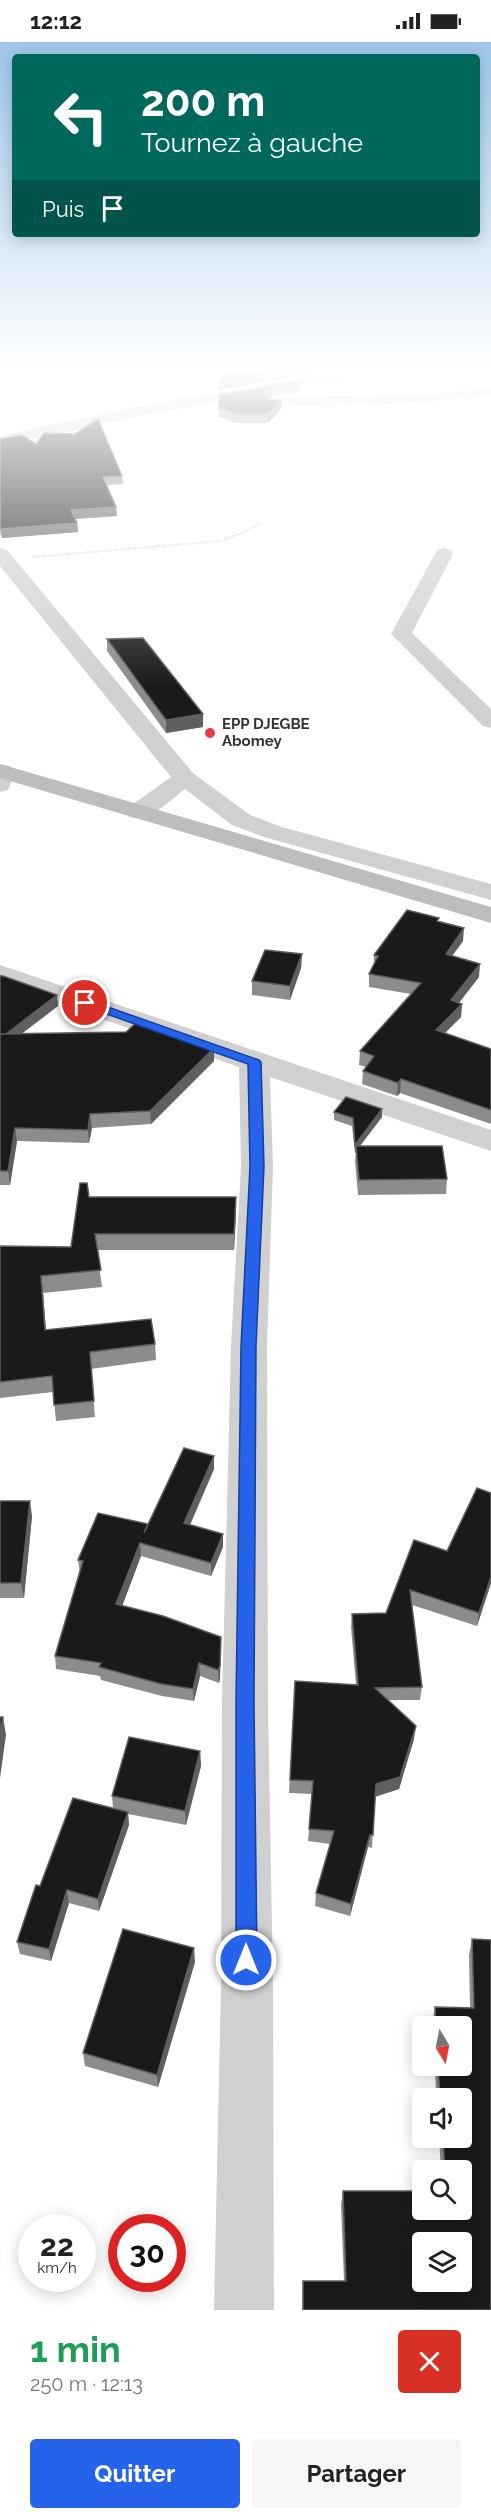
<!DOCTYPE html>
<html lang="fr">
<head>
<meta charset="utf-8">
<style>
	:root { --surface:#fff; --page:#f6f6f6; --text:#222; --muted:#767676; --accent:#2563eb }
	body { margin:0; font-family:Raleway,sans-serif; background:var(--page); color:var(--text); height:100vh; display:flex; flex-direction:column; font-size:22px; white-space:nowrap }
	* { box-sizing:border-box; margin:0 }
	p { font-size:20px; color:var(--muted) }
	.icon { flex:none; width:33px; height:33px; fill:none; stroke:currentColor; stroke-width:2; stroke-linecap:round; stroke-linejoin:round }
	.map { position:relative; height:2268px; overflow:hidden }
	.sheet { display:flex; flex-direction:column; background:var(--surface); flex:1 }
	.sheet>* { flex:none }
	.banner { position:absolute; left:12px; top:12px; width:468px; height:183px; border-radius:6px; box-shadow:0 3px 15px #0003; background:#00695c; color:#fff; overflow:hidden }
	.needle { width:39px; rotate:170deg }
	.controls { position:absolute; left:412px; top:1974px; display:grid; gap:12px }
	.controls a { display:grid; place-items:center; width:60px; height:60px; border-radius:6px; background:var(--surface); box-shadow:0 3px 15px #0003; font-size:30px }
	.speed { position:absolute; left:18px; top:2172px; display:flex; gap:12px; font-size:30px; font-weight:700; text-align:center }
	.speed>* { display:grid; place-content:center; width:78px; height:78px; border-radius:50%; background:var(--surface); box-shadow:0 3px 15px #0003; line-height:1 }
	.speed small { font-size:15px; font-weight:400 }
	.speed .limit { border:9px solid #d22; background:#fff; color:#111 }
	.pin { position:absolute; display:grid; place-items:center; width:51px; height:51px; color:#fff; margin:-26px; border:3px solid #fff; border-radius:50%; box-shadow:0 2px 6px #0007 }
	.me { position:absolute; width:66px; margin:-33px; rotate:0deg; stroke-linejoin:round; filter:drop-shadow(0 0 4px #0008) }
	.turn { display:flex; align-items:center; gap:21px; height:126px; padding:0 30px; font-size:27px }
	.turn .icon { width:78px; height:78px; stroke-width:2.5 }
	.turn b { display:block; font-size:42px; line-height:51px }
	.then { display:flex; align-items:center; height:57px; padding:0 30px; background:#0003; gap:12px; font-size:22px }
	.round { display:grid; place-items:center; flex:none; width:63px; height:63px; border-radius:6px; background:var(--page) }
	.head { display:flex; align-items:center; justify-content:space-between; height:102px; padding:0 30px }
	h1 { font-size:36px; font-weight:700; line-height:45px; color:#1e9e55 }
	.button { display:flex; gap:12px; margin-top:auto; padding:12px 30px }
	.button a { flex:1; height:69px; border-radius:6px; background:var(--accent); color:#fff; font-size:24px; font-weight:700; line-height:69px; text-align:center }
	.button a+a { background:var(--page); color:var(--text) }
	.status { display:flex; justify-content:space-between; align-items:center; height:42px; padding:0 30px; background:var(--surface); direction:ltr }
	.status svg { height:16px; fill:currentColor }
	.map>svg:first-child { display:block }
	.lines { fill:none; stroke-linecap:round; stroke-linejoin:round }
	.path-far1 { stroke:#cdcdcd; stroke-width:1.5; stroke-dasharray:1.5 1.5; stroke-linecap:butt }
	.path { stroke:#cdcdcd; stroke-width:2; stroke-dasharray:1.5 1.5; stroke-linecap:butt }
	.street { fill:#d0d0d0; fill-rule:evenodd }
	.secondary { fill:#bdbdbd; fill-rule:evenodd }
	.wall { fill:#8c8c8c }
	.shaded-wall { fill:#5f5f5f }
	.building { fill:#1a1a1a; stroke:#5f5f5f; stroke-width:1.5; fill-rule:evenodd }
	.route { fill:#2563eb; stroke:#184099; stroke-width:1.5 }
	.poi-dot { fill:#e63946; stroke:#fff; stroke-width:2 }
	.labels { text-anchor:middle; stroke-width:6; stroke-linejoin:round; paint-order:stroke }
	.far-poi-label { font-size:15px; font-weight:bold; fill:#333; stroke:#fff; text-anchor:start }
</style>
</head>
<body>
<div class="status"><b>12:12</b><svg viewBox="0 0 49 12"><path d="M0 12V9h3v3zM5 12V6h3v6zM10 12V3h3v9zM15 12V0h3v12zM26 1h20v11H26zM47 4h2v5h-2z"/></svg></div>
<div class="map">
<svg width="491" height="2268" viewBox="0 0 491 2268">
	<rect width="100%" height="100%" fill="#fff"/>
	<g class="lines">
		<path class="path-far1" d="M241,492L261,481"/>
		<path class="path" d="M33,515L221,499L244,490"/>
		<path class="street" d="M349,327H377L370,331L135,375L0,404V394L135,365Z
			M491,346V354L411,361L274,365L266,360L274,355L411,353Z
			M0,506L7,508L193,731L250,773L282,785L491,842V858L264,795L232,783L185,747C169,759 150,780 129,775L126,770L129,765L171,735L0,524Z
			M444,506L451,508L453,512L412,591L491,667V686L483,684L391,592L435,512L437,508Z
			M3,723L11,725L15,730L8,748L0,750V724Z
			M0,923L491,1088V1109L270,1035L273,1124L267,1304L268,1661L273,1942L274,2268H214L221,1942L222,1661L231,1304L241,1124L239,1025L0,941Z"/>
		<path class="secondary" d="M0,722L491,865V881L0,736Z"/>
	</g>
	<path class="wall" d="M301,338L300,346L295,352L274,353L269,356L273,358H281V367L268,381H235L224,376H219V353Z
		M0,397L36,402L122,434L123,442L107,443L117,474L75,477L77,481L78,490L2,496L0,491Z
		M107,597L203,685L166,691L107,609Z
		M439,876L438,879L463,899L452,914L479,935L459,961L462,962L461,975L445,991L491,1007V1082L400,1051L397,1054L362,1042L363,1029L366,1025L359,1023L360,1009L411,952L369,945V932L374,923V913Z
		M302,912L301,926L290,958L252,953V939Z
		M0,934L58,964L22,991L214,1019L151,1082L92,1086L89,1101L17,1099L10,1143H0Z
		M382,1067V1075L360,1104L447,1137L446,1152L358,1153L355,1119L356,1110L355,1111L352,1084L334,1078V1070Z
		M89,1155L236,1171L234,1208H97L102,1245L43,1251L46,1288L155,1302L156,1318L91,1327L95,1375L56,1379L53,1350L0,1356V1204L71,1205Z
		M214,1427L190,1483L223,1505L211,1534L141,1514L122,1564L221,1595L220,1637L219,1641L200,1634L194,1659L162,1654L101,1638L100,1634L56,1627L55,1614L80,1531L78,1518L148,1482Z
		M0,1459L32,1474L24,1556H0Z
		M447,1509L491,1541L477,1584L412,1563L422,1645L420,1658H388L414,1697L399,1747L375,1754L372,1806L368,1805L350,1874L315,1864L316,1851L330,1802L308,1799L312,1752L289,1751L295,1639L356,1643L351,1585L352,1572L386,1571Z
		M200,1709L201,1724L186,1783L128,1772L129,1783L99,1869L69,1861L51,1919L20,1912L17,1900L40,1844L113,1766L112,1754Z
		M472,1897L491,2268H302L303,2239H344L341,2163L343,2149L462,2168V2128H441L439,2096H462V2056H436L435,2024H462V1984H432V1981L435,1965L470,1966L469,1913Z
		M195,1920L158,2045L85,2024L83,2011Z"/>
	<path class="shaded-wall" d="M305,327H319L315,331L219,348V342Z
		M301,338L300,346L295,352V344Z
		M274,344V353L265,358V349Z
		M281,358V367L268,381V372Z
		M116,465L117,474L72,477L71,468Z
		M77,481L78,490L2,496L1,487Z
		M203,672V685L166,691V678Z
		M464,886L463,899L444,925L446,912Z
		M302,912L301,926L290,958V944Z
		M480,922L479,935L450,972L451,958Z
		M57,953L58,964L7,1003L5,992Z
		M462,962L461,975L435,1001L436,988Z
		M214,1006V1019L151,1082L150,1069Z
		M401,1037L400,1051L397,1054L398,1041Z
		M382,1067V1075L356,1109V1104V1110L355,1111V1103Z
		M90,1072L92,1086L89,1101L88,1088Z
		M15,1086L17,1099L10,1143L8,1129Z
		M236,1155V1171L234,1208V1192Z
		M41,1234L43,1251L47,1305L45,1288Z
		M214,1414V1427L185,1494L184,1481Z
		M30,1459L32,1474L24,1556L21,1541Z
		M223,1492V1505L211,1534V1521Z
		M140,1501L141,1514L118,1575L116,1562Z
		M491,1535V1541L477,1584L479,1571Z
		M221,1595L220,1637L219,1641L218,1628Z
		M199,1621L200,1634L194,1659L193,1647Z
		M3,1675L6,1693L0,1736V1694Z
		M416,1684L414,1697L399,1747L375,1755L376,1742Z
		M200,1709L201,1724L186,1783L185,1769Z
		M128,1770L129,1783L99,1869L98,1857Z
		M370,1793L368,1805L350,1874L351,1862Z
		M67,1848L69,1861L51,1919L49,1907Z
		M194,1906L195,1920L158,2045L157,2033Z"/>
	<path class="building" d="M233,327H305L219,342V337Z
		M301,338L295,344H274L265,349V353L273,358H281L268,372H235L224,367H219V353Z
		M98,377L122,434L103,435L116,465L71,468L77,481L1,487L0,484V397L22,393L36,402L44,391L75,392Z
		M143,596L203,672L166,678L107,597Z
		M407,868L439,876L437,879L464,886L446,912L480,922L451,958L462,962L436,988L491,1007V1068L401,1037L398,1041L363,1029L374,1014L360,1009L421,941L369,932L378,914L374,913Z
		M265,908L302,912L290,944L252,939Z
		M0,934H3L57,953L6,992H0Z
		M138,979L214,1006L150,1069L90,1072L88,1088L15,1086L8,1129H0V992L126,990Z
		M346,1055L382,1067L355,1103L353,1076L334,1070Z
		M356,1104H442L447,1137L359,1138Z
		M80,1141H87L89,1155H236L234,1192H95L101,1228L41,1234L45,1288L151,1277L155,1302L90,1310L94,1359L54,1363L52,1334L0,1340V1204L71,1205Z
		M184,1406L214,1414L184,1481L223,1492L211,1521L140,1501L116,1562L163,1574L221,1595L220,1624L218,1628L199,1621L193,1647L161,1642L99,1625L101,1621L55,1614L83,1519L78,1518L98,1471L148,1482L144,1491Z
		M477,1446L491,1451V1535L479,1571L410,1548L422,1645L375,1646L416,1684L400,1735L376,1742L373,1793H370L351,1862L316,1851L334,1789L309,1787L313,1739L290,1738L295,1639L358,1643L352,1572L386,1571L414,1498L447,1509Z
		M0,1459H30L21,1541H0Z
		M0,1675H3L0,1694Z
		M129,1695L200,1709L185,1769L112,1754Z
		M73,1756L128,1770L98,1857L67,1848L49,1907L17,1900L36,1843L40,1844Z
		M123,1887L194,1906L157,2033L83,2011Z
		M472,1897L491,1898V2268H303V2239H346L343,2149H423V2168H462V2128H445L443,2096H462V2056H440L438,2024H462V1984H436L435,1965L474,1966ZM423,2200H462V2240H423Z"/>
	<linearGradient id="sky" x2="0" y2="1"><stop stop-color="#9ec6ea"/><stop offset="0.51" stop-color="#fff"/><stop offset="1" stop-color="#fff" stop-opacity="0"/></linearGradient>
	<rect width="491" height="644" fill="url(#sky)"/>
	<path class="route" d="M85,957L259,1018L261,1020L264,1124L256,1304L254,1661L257,1918L254,1926L246,1929L239,1926L236,1918V1661L241,1304L250,1124L248,1022L81,963V958Z"/>
	<circle class="poi-dot" cx="210" cy="691" r="6"/>
	<g class="labels">
		<g class="far-poi-label">
			<text x="222" y="687">EPP DJEGBE<tspan x="222" dy="17">Abomey</tspan></text>
		</g>
	</g>
</svg>
<div class="controls">
<a><svg class="needle" viewBox="-14 -14 28 28"><path d="M0-13l5 13h-10z" fill="#e53935"/><path d="M0 13l5-13h-10z" fill="#767676"/></svg></a>
<a><svg class="icon" aria-label="sound" viewBox="0 0 24 24"><path d="M4 9h4l5-4v14l-5-4H4zM17 9q2 3 0 6"/></svg></a>
<a><svg class="icon" aria-label="search" viewBox="0 0 24 24"><circle cx="10" cy="10" r="6"/><path d="M15 15l6 6"/></svg></a>
<a><svg class="icon" aria-label="layers" viewBox="0 0 24 24"><path d="M12 4l9 5-9 5-9-5zM3 14l9 5 9-5"/></svg></a>
</div>
<div class="speed"><div>22<small>km/h</small></div><div class="limit">30</div></div>
<div class="pin" style="left:85px;top:961px;background:#d93025"><svg class="icon" aria-label="arrive" viewBox="0 0 24 24"><path d="M6 21V4h12l-3 4 3 4H6"/></svg></div>
<svg class="me" style="left:246px;top:1918px" viewBox="-20 -20 40 40"><circle r="17" fill="#2563eb" stroke="#fff" stroke-width="3"/><path d="M0-11L8 9 0 5-8 9z" fill="#fff"/></svg>
<div class="banner">
<div class="turn"><svg class="icon" aria-label="left" viewBox="0 0 24 24"><path d="M17 20v-9H6M10 6l-5 5 5 5"/></svg><div><b>200 m</b>Tournez à gauche</div></div>
<div class="then">Puis<svg class="icon" aria-label="arrive" viewBox="0 0 24 24"><path d="M6 21V4h12l-3 4 3 4H6"/></svg></div>
</div>
</div>
<section class="sheet">
<div class="head"><div><h1>1 min</h1><p>250 m · 12:13</p></div><a class="round" style="background:#d93025;color:#fff"><svg class="icon" aria-label="close" viewBox="0 0 24 24"><path d="M6 6l12 12M18 6L6 18"/></svg></a></div>
<div class="button"><a>Quitter</a><a>Partager</a></div>
</section>
</body>
</html>
